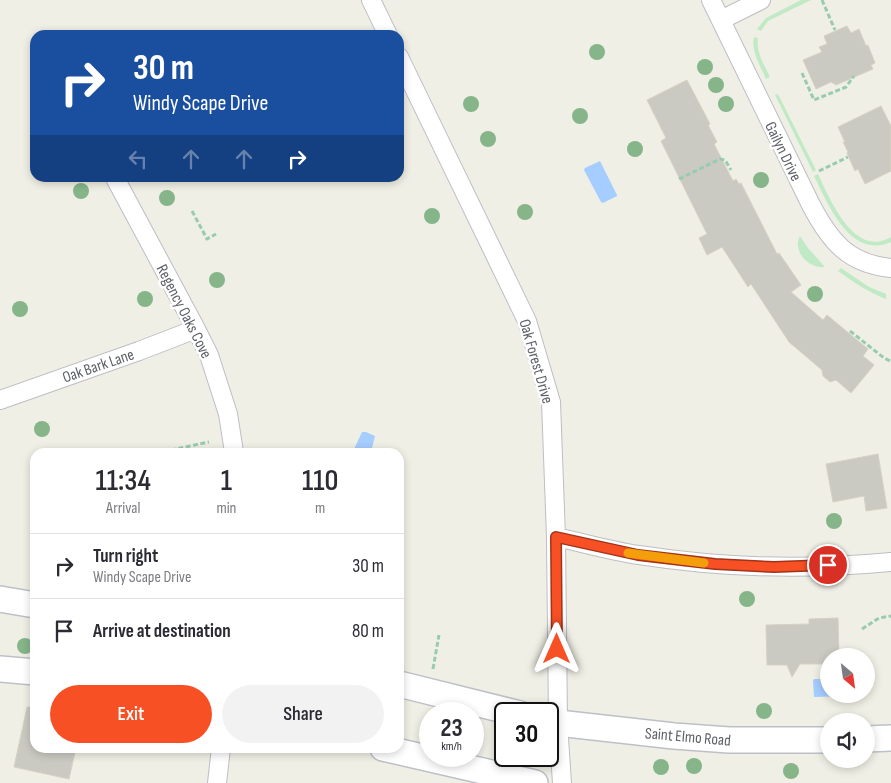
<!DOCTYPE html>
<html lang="en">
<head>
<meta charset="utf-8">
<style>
	:root { --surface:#fff; --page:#f2f2f3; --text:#2b2b33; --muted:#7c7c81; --line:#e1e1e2; --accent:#f75025 }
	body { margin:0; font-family:"Sofia Sans Condensed",sans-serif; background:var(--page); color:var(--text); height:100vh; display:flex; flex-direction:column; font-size:19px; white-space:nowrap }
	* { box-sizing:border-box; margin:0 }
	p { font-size:16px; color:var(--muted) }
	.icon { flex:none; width:28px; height:28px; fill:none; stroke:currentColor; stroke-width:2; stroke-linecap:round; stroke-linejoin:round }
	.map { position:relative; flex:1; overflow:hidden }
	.side { position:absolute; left:30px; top:448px; width:374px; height:305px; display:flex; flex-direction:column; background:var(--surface); border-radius:15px; box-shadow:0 2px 8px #0003 }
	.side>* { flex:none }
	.banner { position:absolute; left:30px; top:30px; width:374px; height:152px; border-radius:15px; box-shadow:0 2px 8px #0003; background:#1a4fa0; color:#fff; overflow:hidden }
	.needle { width:32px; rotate:151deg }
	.controls { position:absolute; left:820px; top:648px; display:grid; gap:10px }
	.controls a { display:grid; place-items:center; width:55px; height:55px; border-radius:50%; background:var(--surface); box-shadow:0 2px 8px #0003; font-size:25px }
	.speed { position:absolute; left:419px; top:702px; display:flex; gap:10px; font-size:25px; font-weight:700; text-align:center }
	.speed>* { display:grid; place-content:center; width:65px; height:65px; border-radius:50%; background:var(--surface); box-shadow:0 2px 8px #0003; line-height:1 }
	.speed small { font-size:12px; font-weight:400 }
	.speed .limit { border:2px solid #111; border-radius:8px; background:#fff; color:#111 }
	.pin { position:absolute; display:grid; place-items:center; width:42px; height:42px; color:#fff; margin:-21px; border:2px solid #fff; border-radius:50%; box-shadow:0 1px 5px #0007 }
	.me { position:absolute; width:55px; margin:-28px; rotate:0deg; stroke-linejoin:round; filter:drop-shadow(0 0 4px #0008) }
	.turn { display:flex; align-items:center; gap:18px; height:105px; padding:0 20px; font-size:22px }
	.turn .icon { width:65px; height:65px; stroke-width:2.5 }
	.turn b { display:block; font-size:35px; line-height:42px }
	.lanes { display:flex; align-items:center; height:48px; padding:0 20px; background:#0003; justify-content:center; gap:25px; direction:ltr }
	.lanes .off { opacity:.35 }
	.eta { display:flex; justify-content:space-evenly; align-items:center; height:85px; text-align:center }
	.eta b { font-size:30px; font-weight:600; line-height:35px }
	.action { display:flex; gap:10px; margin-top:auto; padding:10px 20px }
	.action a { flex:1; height:58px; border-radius:30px; background:var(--accent); color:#fff; font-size:20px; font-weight:600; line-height:58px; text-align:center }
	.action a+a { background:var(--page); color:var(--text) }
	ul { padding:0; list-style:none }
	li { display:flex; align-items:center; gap:15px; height:65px; padding:0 20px; border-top:1px solid var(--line) }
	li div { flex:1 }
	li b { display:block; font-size:19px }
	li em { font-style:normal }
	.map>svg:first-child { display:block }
	.green { fill:#c0eac5 }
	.water { fill:#a6cdff }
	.building { fill:#cbcac2; stroke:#d6d2c3 }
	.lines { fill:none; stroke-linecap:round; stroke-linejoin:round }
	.minor-casing { stroke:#bdbec5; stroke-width:20 }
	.secondary-casing { stroke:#bdc0c7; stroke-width:28 }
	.path { stroke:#98ccae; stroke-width:3; stroke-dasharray:5 2.5; stroke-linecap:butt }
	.minor { stroke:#fff; stroke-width:18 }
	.secondary { stroke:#fff; stroke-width:25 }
	.tree { fill:#85b589 }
	.route-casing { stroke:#a13418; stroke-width:12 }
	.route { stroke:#f75025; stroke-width:9 }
	.slow { stroke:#f59e0b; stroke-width:9 }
	.labels { text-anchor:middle; stroke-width:5; stroke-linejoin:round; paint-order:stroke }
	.street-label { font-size:16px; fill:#5d6067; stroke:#fff }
</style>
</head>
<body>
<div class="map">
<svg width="891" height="783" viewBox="0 0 891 783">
	<rect width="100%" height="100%" fill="#f0efe5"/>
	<path class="green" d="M801,0H811L768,21L761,31L757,29L766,18Z
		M754,37L758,38C756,53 764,64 770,77L766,79C760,65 751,52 754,37Z
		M778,94L816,170L813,172L775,95Z
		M818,174C830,199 854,259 891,237V242C850,260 828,204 814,176Z
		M800,236L808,248L825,267C809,269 792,252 800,236Z
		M841,268L869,287L886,294V299C868,292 853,282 838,271Z"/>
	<path class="water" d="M600,161L617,195V196L603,203L601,202L584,170L585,168Z
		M362,432H366L375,436L371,452H354L355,447Z
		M814,679H829V694H848V696L814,697L813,681Z"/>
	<path class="building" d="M847,26L851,33L859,29L866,46L868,45L875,63L871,65L873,69L836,85L831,82L816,89L803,60L822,52L819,47L827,44L824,36Z
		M687,80L710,124L708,125L717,142L714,144L733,181L736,179L739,184L741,183L777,254L779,253L801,285L791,292L823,320L827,315L868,349L863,356L874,365L851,393L836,380L830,382L823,376L822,370L789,342L751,284L748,287L722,247L707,255L699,238L707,234L661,141L666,138L647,100Z
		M881,106L891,126V171L865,184L858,169L855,171L847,153L848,152L843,142H845L838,127Z
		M878,454L887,508L866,511L864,496L833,502L826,464Z
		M838,618L839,656H829V664H800L792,677L787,665H767L766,625L809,624V619Z
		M27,707H35V748H76L69,779L14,767Z"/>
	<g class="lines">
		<defs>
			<path id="minor" d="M371,0L388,35
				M711,0L811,205C830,241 848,264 891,268
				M721,20L761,0
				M399,57L527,321L551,402L556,537L558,723L562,783
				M115,178L196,329L209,355L228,414L234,452
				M0,400L139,351L196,329
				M556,537C584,543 611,551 639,555C722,568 807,570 891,562
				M217,783L221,748"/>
			<path id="secondary" d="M0,599L35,605
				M0,669L35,672
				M399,684L520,714
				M548,721L558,723L674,736L729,740H829
				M866,739L891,738
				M383,748L535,783"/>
		</defs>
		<use href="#minor" class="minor-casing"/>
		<use href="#secondary" class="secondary-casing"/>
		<path class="path" d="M822,0L835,30
			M802,73L814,100L846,87L854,76
			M819,171L848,157
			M679,179L720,159L725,160L731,170
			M192,211L207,239L216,234
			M850,331L884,358L890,361
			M171,450L209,442
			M862,629L879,618L891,616
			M433,669L439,635"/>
		<use href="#minor" class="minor"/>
		<use href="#secondary" class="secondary"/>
	</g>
	<g class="tree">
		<circle cx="597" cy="52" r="8"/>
		<circle cx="705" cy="67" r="8"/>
		<circle cx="716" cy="85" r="8"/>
		<circle cx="471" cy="104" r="8"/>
		<circle cx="726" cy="104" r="8"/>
		<circle cx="580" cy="116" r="8"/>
		<circle cx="488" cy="139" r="8"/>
		<circle cx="635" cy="149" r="8"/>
		<circle cx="761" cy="180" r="8"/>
		<circle cx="81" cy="191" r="8"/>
		<circle cx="167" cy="198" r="8"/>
		<circle cx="525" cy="212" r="8"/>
		<circle cx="432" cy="216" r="8"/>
		<circle cx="217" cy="280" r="8"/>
		<circle cx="815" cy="294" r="8"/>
		<circle cx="145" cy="299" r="8"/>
		<circle cx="20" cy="309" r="8"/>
		<circle cx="42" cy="429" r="8"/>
		<circle cx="834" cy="521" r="8"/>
		<circle cx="747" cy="599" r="8"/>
		<circle cx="25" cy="646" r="8"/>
		<circle cx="764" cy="711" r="8"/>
		<circle cx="694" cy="766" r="8"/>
		<circle cx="661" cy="767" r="8"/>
		<circle cx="791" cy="771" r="8"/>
	</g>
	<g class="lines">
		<defs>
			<path id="route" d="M557,649L556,537L638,555L715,564L774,567L828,565"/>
		</defs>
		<use href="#route" class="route-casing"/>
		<use href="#route" class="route"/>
		<path class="slow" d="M628,553L704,563"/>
	</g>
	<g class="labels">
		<g class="street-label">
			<text transform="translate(784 151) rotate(64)" y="6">Gailyn Drive</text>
			<text transform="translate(185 311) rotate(63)" y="6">Regency Oaks Cove</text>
			<text transform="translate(537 361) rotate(74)" y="6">Oak Forest Drive</text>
			<text transform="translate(98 365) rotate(-19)" y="6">Oak Bark Lane</text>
			<text transform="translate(688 736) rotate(5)" y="6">Saint Elmo Road</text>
		</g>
	</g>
</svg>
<div class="controls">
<a><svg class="needle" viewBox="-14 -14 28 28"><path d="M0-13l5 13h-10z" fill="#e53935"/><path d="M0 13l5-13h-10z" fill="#7c7c81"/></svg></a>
<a><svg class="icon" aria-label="sound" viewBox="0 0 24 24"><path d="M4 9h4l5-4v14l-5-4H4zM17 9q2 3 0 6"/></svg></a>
</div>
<div class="speed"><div>23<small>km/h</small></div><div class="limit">30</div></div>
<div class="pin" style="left:828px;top:565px;background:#d93025"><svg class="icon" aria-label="arrive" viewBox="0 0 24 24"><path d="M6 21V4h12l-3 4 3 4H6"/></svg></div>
<svg class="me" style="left:557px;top:649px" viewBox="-20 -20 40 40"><path d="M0-17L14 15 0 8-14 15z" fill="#f75025" stroke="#fff" stroke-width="4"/></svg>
<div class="banner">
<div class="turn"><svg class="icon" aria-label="right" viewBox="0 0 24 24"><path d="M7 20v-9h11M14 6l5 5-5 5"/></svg><div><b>30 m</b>Windy Scape Drive</div></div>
<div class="lanes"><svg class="icon off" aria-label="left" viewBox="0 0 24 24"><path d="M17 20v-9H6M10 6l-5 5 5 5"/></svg><svg class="icon off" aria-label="ahead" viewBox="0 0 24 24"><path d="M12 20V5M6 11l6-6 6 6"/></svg><svg class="icon off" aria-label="ahead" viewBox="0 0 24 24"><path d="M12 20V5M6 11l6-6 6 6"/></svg><svg class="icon" aria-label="right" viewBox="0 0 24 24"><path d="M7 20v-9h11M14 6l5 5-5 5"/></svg></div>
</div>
<section class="side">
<div class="eta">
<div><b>11:34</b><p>Arrival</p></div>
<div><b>1</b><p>min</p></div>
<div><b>110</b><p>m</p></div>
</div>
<ul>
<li><svg class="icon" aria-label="right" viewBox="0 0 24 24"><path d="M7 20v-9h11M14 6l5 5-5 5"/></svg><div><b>Turn right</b><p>Windy Scape Drive</p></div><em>30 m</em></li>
<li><svg class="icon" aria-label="arrive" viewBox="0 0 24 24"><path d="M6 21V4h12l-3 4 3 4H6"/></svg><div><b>Arrive at destination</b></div><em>80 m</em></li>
</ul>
<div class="action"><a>Exit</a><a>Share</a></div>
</section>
</div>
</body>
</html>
